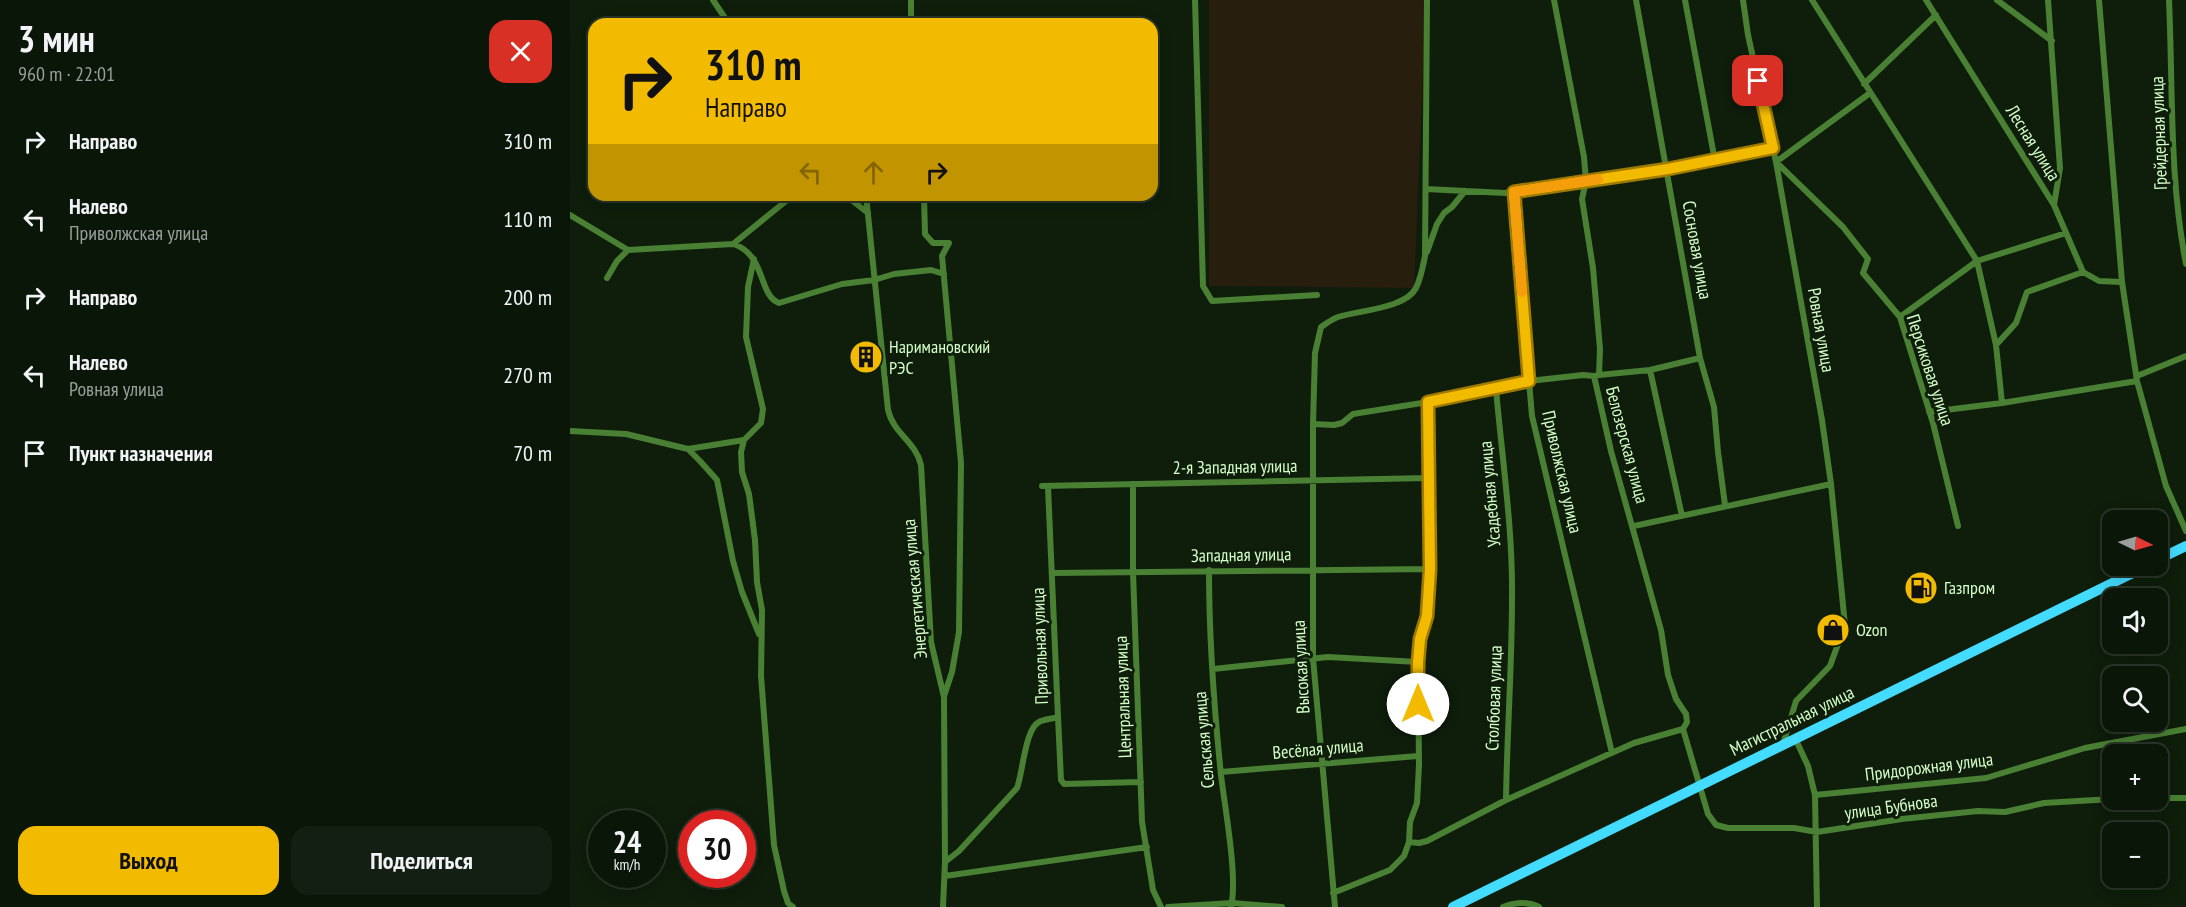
<!DOCTYPE html>
<html lang="ru">
<head>
<meta charset="utf-8">
<style>
	:root { --surface:#0a1608; --page:#131f12; --text:#f1f3f6; --muted:#999f9c; --line:#2a3529; --accent:#f3bb00 }
	body { margin:0; font-family:"PT Sans Narrow",sans-serif; background:var(--page); color:var(--text); height:100vh; display:flex; flex-direction:column; font-size:22px; white-space:nowrap }
	* { box-sizing:border-box; margin:0 }
	p { font-size:20px; color:var(--muted) }
	.icon { flex:none; width:33px; height:33px; fill:none; stroke:currentColor; stroke-width:2; stroke-linecap:round; stroke-linejoin:round }
	.map { position:relative; flex:1; overflow:hidden }
	.sheet { display:flex; flex-direction:column; background:var(--surface); width:570px }
	.sheet>* { flex:none }
	.banner { position:absolute; left:18px; top:18px; width:570px; height:183px; border-radius:18px; box-shadow:0 3px 15px #0003,0 0 0 2px var(--line); background:#f3bb00; color:#111; overflow:hidden }
	.needle { width:39px; rotate:95deg }
	.tools { position:absolute; left:1532px; top:510px; display:grid; gap:12px }
	.tools a { display:grid; place-items:center; width:66px; height:66px; border-radius:12px; background:var(--surface); box-shadow:0 3px 15px #0003,0 0 0 2px var(--line); font-size:30px }
	.speed { position:absolute; left:18px; top:810px; display:flex; gap:12px; font-size:30px; font-weight:700; text-align:center }
	.speed>* { display:grid; place-content:center; width:78px; height:78px; border-radius:50%; background:var(--surface); box-shadow:0 3px 15px #0003,0 0 0 2px var(--line); line-height:1 }
	.speed small { font-size:15px; font-weight:400 }
	.speed .limit { border:9px solid #d22; background:#fff; color:#111 }
	.pin { position:absolute; display:grid; place-items:center; width:51px; height:51px; color:#fff; margin:-26px; border-radius:12px; box-shadow:0 3px 9px #0006 }
	.me { position:absolute; width:66px; margin:-33px; rotate:0deg; stroke-linejoin:round; filter:drop-shadow(0 0 4px #0008) }
	.turn { display:flex; align-items:center; gap:21px; height:126px; padding:0 18px; font-size:27px }
	.turn .icon { width:78px; height:78px; stroke-width:2.5 }
	.turn b { display:block; font-size:42px; line-height:51px }
	.lanes { display:flex; align-items:center; height:57px; padding:0 18px; background:#0003; justify-content:center; gap:30px; direction:ltr }
	.lanes .off { opacity:.35 }
	.round { display:grid; place-items:center; flex:none; width:63px; height:63px; border-radius:18px; background:var(--page) }
	.headline { display:flex; align-items:center; justify-content:space-between; height:102px; padding:0 18px }
	h1 { font-size:36px; font-weight:600; line-height:45px }
	.cta { display:flex; gap:12px; margin-top:auto; padding:12px 18px }
	.cta a { flex:1; height:69px; border-radius:18px; background:var(--accent); color:#111; font-size:24px; font-weight:600; line-height:69px; text-align:center }
	.cta a+a { background:var(--page); color:var(--text) }
	ul { padding:0; list-style:none }
	li { display:flex; align-items:center; gap:18px; height:78px; padding:0 18px }
	li div { flex:1 }
	li b { display:block; font-size:22px }
	li em { font-style:normal }
	main { display:flex; flex:1; min-height:0 }
	.map>svg:first-child { display:block }
	.green { fill:#281e0d }
	.lines { fill:none; stroke-linecap:round; stroke-linejoin:round }
	.street { stroke:#498033; stroke-width:6 }
	.highway { stroke:#43dbff; stroke-width:10 }
	.route-casing { stroke:#9e7a00; stroke-width:15 }
	.route { stroke:#f3bb00; stroke-width:10 }
	.slow { stroke:#f59e0b; stroke-width:10 }
	.labels { text-anchor:middle; stroke-width:6; stroke-linejoin:round; paint-order:stroke }
	.street-label { font-size:18px; fill:#d4ffc8; stroke:#0e1e0b }
	.poi-label { font-size:18px; fill:#d4ffc8; stroke:#0e1e0b; text-anchor:start }
</style>
</head>
<body>
<main>
<section class="sheet">
<div class="headline"><div><h1>3 мин</h1><p>960 m · 22:01</p></div><a class="round" style="background:#d93025;color:#fff"><svg class="icon" aria-label="close" viewBox="0 0 24 24"><path d="M6 6l12 12M18 6L6 18"/></svg></a></div>
<ul>
<li><svg class="icon" aria-label="right" viewBox="0 0 24 24"><path d="M7 20v-9h11M14 6l5 5-5 5"/></svg><div><b>Направо</b></div><em>310 m</em></li>
<li><svg class="icon" aria-label="left" viewBox="0 0 24 24"><path d="M17 20v-9H6M10 6l-5 5 5 5"/></svg><div><b>Налево</b><p>Приволжская улица</p></div><em>110 m</em></li>
<li><svg class="icon" aria-label="right" viewBox="0 0 24 24"><path d="M7 20v-9h11M14 6l5 5-5 5"/></svg><div><b>Направо</b></div><em>200 m</em></li>
<li><svg class="icon" aria-label="left" viewBox="0 0 24 24"><path d="M17 20v-9H6M10 6l-5 5 5 5"/></svg><div><b>Налево</b><p>Ровная улица</p></div><em>270 m</em></li>
<li><svg class="icon" aria-label="arrive" viewBox="0 0 24 24"><path d="M6 21V4h12l-3 4 3 4H6"/></svg><div><b>Пункт назначения</b></div><em>70 m</em></li>
</ul>
<div class="cta"><a>Выход</a><a>Поделиться</a></div>
</section>
<div class="map">
<svg width="1616" height="907" viewBox="0 0 1616 907">
	<rect width="100%" height="100%" fill="#0e1e0b"/>
	<path class="green" d="M639,0H856L844,288L639,286Z"/>
	<g class="lines">
		<path class="street" d="M143,0L159,24
			M341,0V24
			M625,0L633,286L642,301L747,295
			M984,0L1014,157L1016,181L1012,199L1023,268L1030,349L1029,375L1024,376L1041,451L1091,630L1098,675L1106,699L1116,714L1117,722L1113,729L1138,814L1146,825L1158,828H1224L1247,832L1332,819L1408,811L1435,812L1474,803L1542,799
			M1066,0L1130,358L1144,407L1148,452L1155,505
			M1115,0L1145,161
			M1173,0L1178,35L1206,162L1252,420L1261,484L1275,625L1260,666L1226,701L1213,744
			M1242,0L1407,261L1426,345
			M1356,0L1484,205L1513,272L1529,281L1552,282
			M1427,0L1482,41
			M1478,0L1490,168L1484,205
			M1529,0L1552,282L1567,381L1596,486L1616,531
			M1599,0C1603,88 1599,177 1616,264
			M1294,84L1366,15
			M1300,93L1206,162L1273,227L1298,259L1293,273L1330,317L1363,423L1388,526
			M856,189L935,193L952,189L979,188L1098,169L1203,149
			M943,192L962,416L1042,753
			M275,195L298,213
			M296,195L318,410C323,433 346,442 351,465L361,642L374,697L375,862L373,907
			M354,195L355,234L363,243H379L372,256L391,463L389,632L382,672L374,696
			M0,215L58,250
			M163,244L216,201L228,195
			M857,252L867,224L874,213L882,207L895,191
			M184,259L178,287L176,337L193,409L191,423L174,440L171,452L172,472L179,494L185,540L187,582L192,610L191,676L204,845L214,891L218,903L223,907
			M1513,272L1457,292L1446,323L1426,345L1432,403L1567,381
			M37,278L47,261L58,250L163,244C196,254 188,295 209,303L272,284L304,280L324,274L361,270L374,274
			M1330,317L1407,261L1496,233
			M1080,370L1112,516
			M1029,375L1080,370L1130,358
			M1567,376L1616,356
			M926,389C932,458 943,529 942,599C942,666 937,733 936,800
			M1359,412L1432,403
			M743,424L764,425L772,423L783,414L858,402L959,381L1013,375L1024,376
			M0,431L56,434L118,449L130,461L147,480L163,561L172,592L189,634
			M118,449L174,440
			M563,484V572L572,822L583,890L591,907
			M472,486L858,478
			M1064,526L1261,484
			M639,570C639,638 644,707 651,775C655,809 668,877 661,907
			M483,573L859,569
			M643,669L758,657L848,662
			M488,717L491,780L494,784L571,782
			M1225,738L1238,766L1245,795L1247,907
			M651,772L848,756
			M1245,795L1416,778L1515,748L1616,729
			M1587,798H1616
			M839,842L840,822L847,803L849,765L848,662L850,639L857,616L859,569L858,402
			M375,862L389,851L447,788C453,772 455,729 469,722C474,719 482,719 488,717L478,487
			M375,876L577,847
			M763,893L820,870L834,856L839,842L849,843L857,841L936,800L1064,743L1113,729
			M598,907L662,903L712,907
			M765,907L743,658V424L745,353L751,327C756,324 762,319 768,317C789,310 835,309 846,288C851,278 853,266 855,256L857,0
			M933,907C946,902 957,901 969,907"/>
		<path class="highway" d="M1587,560L1616,546
			M883,907L1577,566"/>
	</g>
	<g class="lines">
		<defs>
			<path id="route" d="M848,704V662L850,639L857,616L860,569L858,402L959,381L944,192L1098,169L1203,148L1188,81"/>
		</defs>
		<use href="#route" class="route-casing"/>
		<use href="#route" class="route"/>
		<path class="slow" d="M952,292L944,192L1028,179"/>
	</g>
	<defs>
		<symbol id="building-disc" viewBox="-11 -11 22 22"><circle r="9.5" fill="#f3bb00" stroke="#0e1e0b"/><path d="M-4-6H4V6H1V3H-1V6H-4ZM-2.5-4.3h1.7v1.8h-1.7ZM.8-4.3h1.7v1.8H.8ZM-2.5-1h1.7V.8h-1.7ZM.8-1h1.7V.8H.8Z" fill="#111"/></symbol>
		<symbol id="fuel-disc" viewBox="-11 -11 22 22"><circle r="9.5" fill="#f3bb00" stroke="#0e1e0b"/><path d="M-5.5-6h7V0h2V4h1.3V-2.5L3-4.5l.8-.8L6-3V5H2.5V1h-1V6h-7ZM-4.2-4.7v3.2H.2V-4.7Z" fill="#111"/></symbol>
		<symbol id="shop-disc" viewBox="-11 -11 22 22"><circle r="9.5" fill="#f3bb00" stroke="#0e1e0b"/><path d="M-5-2.5h2.3a2.7 3.5 0 0 1 5.4 0H5L5.5 6h-11ZM-1.5-2.5h3a1.5 2.3 0 0 0-3 0Z" fill="#111"/></symbol>
	</defs>
	<g fill-rule="evenodd">
		<use href="#building-disc" x="277" y="338" width="38" height="38"/>
		<use href="#fuel-disc" x="1332" y="569" width="38" height="38"/>
		<use href="#shop-disc" x="1244" y="611" width="38" height="38"/>
	</g>
	<g class="labels">
		<g class="street-label">
			<text transform="translate(1589 133) rotate(-92)" y="6">Грейдерная улица</text>
			<text transform="translate(1463 143) rotate(58)" y="6">Лесная улица</text>
			<text transform="translate(1127 250) rotate(80)" y="6">Сосновая улица</text>
			<text transform="translate(1251 330) rotate(80)" y="6">Ровная улица</text>
			<text transform="translate(1360 370) rotate(72)" y="6">Персиковая улица</text>
			<text transform="translate(1057 445) rotate(75)" y="6">Белозерская улица</text>
			<text transform="translate(665 467) rotate(-1)" y="6">2-я Западная улица</text>
			<text transform="translate(992 472) rotate(77)" y="6">Приволжская улица</text>
			<text transform="translate(920 494) rotate(-95)" y="6">Усадебная улица</text>
			<text transform="translate(671 555) rotate(-1)" y="6">Западная улица</text>
			<text transform="translate(345 589) rotate(-95)" y="6">Энергетическая улица</text>
			<text transform="translate(470 646) rotate(-92)" y="6">Привольная улица</text>
			<text transform="translate(731 667) rotate(-93)" y="6">Высокая улица</text>
			<text transform="translate(553 697) rotate(-92)" y="6">Центральная улица</text>
			<text transform="translate(924 698) rotate(-88)" y="6">Столбовая улица</text>
			<text transform="translate(1222 721) rotate(-26)" y="6">Магистральная улица</text>
			<text transform="translate(634 740) rotate(-95)" y="6">Сельская улица</text>
			<text transform="translate(748 749) rotate(-5)" y="6">Весёлая улица</text>
			<text transform="translate(1359 767) rotate(-7)" y="6">Придорожная улица</text>
			<text transform="translate(1321 807) rotate(-8)" y="6">улица Бубнова</text>
		</g>
		<g class="poi-label">
			<text x="319" y="353">Наримановский<tspan x="319" dy="21">РЭС</tspan></text>
			<text x="1374" y="594">Газпром</text>
			<text x="1286" y="636">Ozon</text>
		</g>
	</g>
</svg>
<div class="tools">
<a><svg class="needle" viewBox="-14 -14 28 28"><path d="M0-13l5 13h-10z" fill="#e53935"/><path d="M0 13l5-13h-10z" fill="#999f9c"/></svg></a>
<a><svg class="icon" aria-label="sound" viewBox="0 0 24 24"><path d="M4 9h4l5-4v14l-5-4H4zM17 9q2 3 0 6"/></svg></a>
<a><svg class="icon" aria-label="search" viewBox="0 0 24 24"><circle cx="10" cy="10" r="6"/><path d="M15 15l6 6"/></svg></a>
<a>+</a>
<a>−</a>
</div>
<div class="speed"><div>24<small>km/h</small></div><div class="limit">30</div></div>
<div class="pin" style="left:1188px;top:81px;background:#d93025"><svg class="icon" aria-label="arrive" viewBox="0 0 24 24"><path d="M6 21V4h12l-3 4 3 4H6"/></svg></div>
<svg class="me" style="left:848px;top:704px" viewBox="-20 -20 40 40"><circle r="19" fill="#fff"/><path d="M0-13L10 11 0 6-10 11z" fill="#f3bb00"/></svg>
<div class="banner">
<div class="turn"><svg class="icon" aria-label="right" viewBox="0 0 24 24"><path d="M7 20v-9h11M14 6l5 5-5 5"/></svg><div><b>310 m</b>Направо</div></div>
<div class="lanes"><svg class="icon off" aria-label="left" viewBox="0 0 24 24"><path d="M17 20v-9H6M10 6l-5 5 5 5"/></svg><svg class="icon off" aria-label="ahead" viewBox="0 0 24 24"><path d="M12 20V5M6 11l6-6 6 6"/></svg><svg class="icon" aria-label="right" viewBox="0 0 24 24"><path d="M7 20v-9h11M14 6l5 5-5 5"/></svg></div>
</div>
</div>
</main>
</body>
</html>
